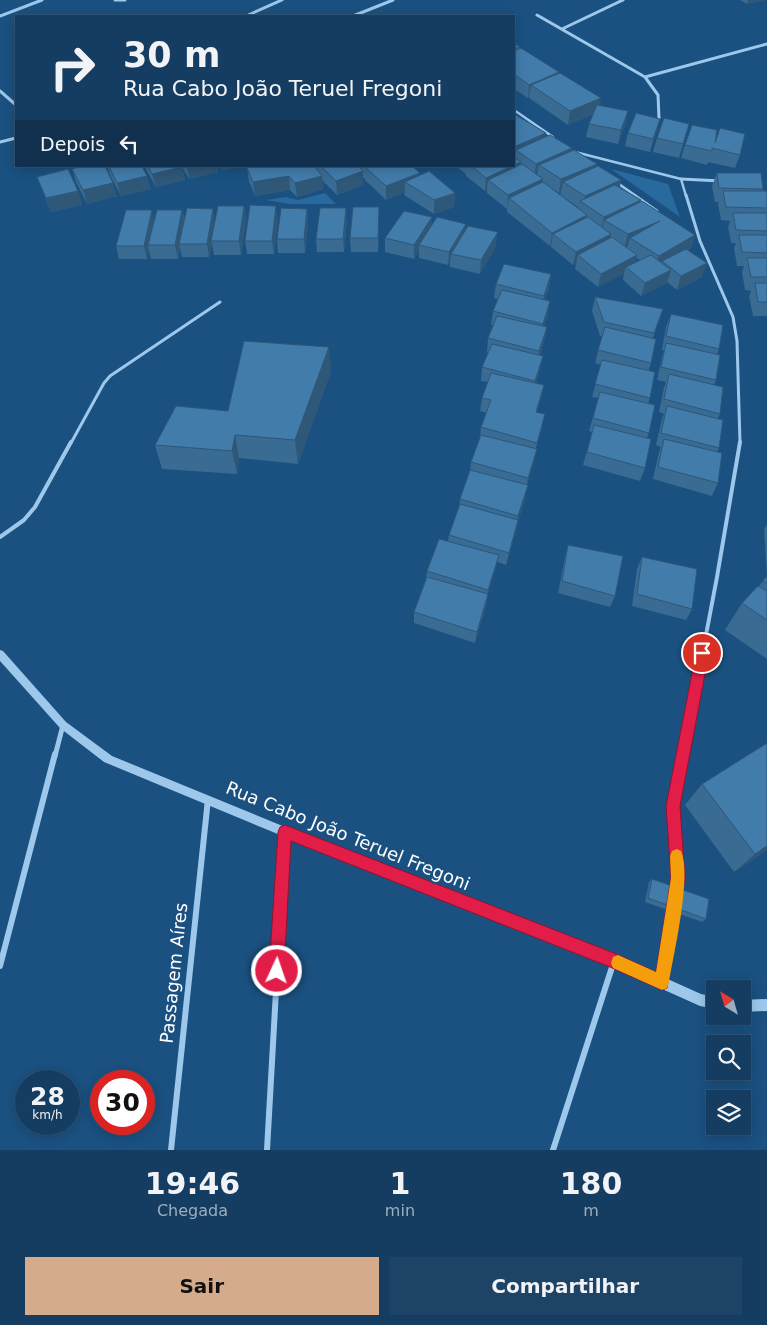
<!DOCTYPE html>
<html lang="pt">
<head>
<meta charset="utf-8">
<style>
	:root { --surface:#143d61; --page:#1d4467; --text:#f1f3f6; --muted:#9daebd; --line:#335676; --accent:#d6ab8b }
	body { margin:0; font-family:"DejaVu Sans",sans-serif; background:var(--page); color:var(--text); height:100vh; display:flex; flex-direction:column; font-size:19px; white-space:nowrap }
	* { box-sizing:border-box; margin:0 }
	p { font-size:16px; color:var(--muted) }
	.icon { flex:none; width:28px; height:28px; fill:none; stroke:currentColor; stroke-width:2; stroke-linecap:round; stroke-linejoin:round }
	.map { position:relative; height:1150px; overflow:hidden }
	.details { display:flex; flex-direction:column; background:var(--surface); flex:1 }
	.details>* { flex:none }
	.top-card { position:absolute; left:15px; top:15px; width:500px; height:152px; border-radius:0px; box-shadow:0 2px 12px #0003,0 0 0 1px var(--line); background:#143d61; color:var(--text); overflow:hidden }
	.needle { width:32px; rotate:323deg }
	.fabs { position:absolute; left:706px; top:980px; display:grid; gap:10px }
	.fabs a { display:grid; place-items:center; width:45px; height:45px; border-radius:0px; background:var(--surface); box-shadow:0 2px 12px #0003,0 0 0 1px var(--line); font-size:25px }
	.speed { position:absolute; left:15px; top:1070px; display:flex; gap:10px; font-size:25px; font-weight:700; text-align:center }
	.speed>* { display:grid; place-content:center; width:65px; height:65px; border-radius:50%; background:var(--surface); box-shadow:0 2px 12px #0003,0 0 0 1px var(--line); line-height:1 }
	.speed small { font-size:12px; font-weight:400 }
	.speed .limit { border:8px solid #d22; background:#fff; color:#111 }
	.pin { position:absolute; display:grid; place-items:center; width:42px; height:42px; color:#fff; margin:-21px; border:2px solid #fff; border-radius:50%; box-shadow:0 1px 5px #0007 }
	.me { position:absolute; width:55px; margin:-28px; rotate:3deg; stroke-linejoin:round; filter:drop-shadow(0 0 4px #0008) }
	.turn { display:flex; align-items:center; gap:18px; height:105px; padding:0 25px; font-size:22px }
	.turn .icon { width:65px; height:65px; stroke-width:2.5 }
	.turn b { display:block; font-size:35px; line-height:42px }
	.then { display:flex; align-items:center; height:48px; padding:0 25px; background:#0003; gap:10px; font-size:19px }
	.eta { display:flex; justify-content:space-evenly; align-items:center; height:85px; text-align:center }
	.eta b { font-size:30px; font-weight:800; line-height:35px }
	.button { display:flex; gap:10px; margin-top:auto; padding:10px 25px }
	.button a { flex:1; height:58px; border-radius:0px; background:var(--accent); color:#111; font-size:20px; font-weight:800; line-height:58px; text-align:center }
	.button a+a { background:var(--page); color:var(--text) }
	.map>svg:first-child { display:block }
	.green { fill:#286a9e }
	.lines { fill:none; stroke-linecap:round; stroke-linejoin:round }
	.service-far3 { stroke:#9dc8eb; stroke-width:2.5 }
	.service-far2 { stroke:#9dc8eb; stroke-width:3 }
	.service-far1 { stroke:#9dc8eb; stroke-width:4 }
	.service { stroke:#9dc8eb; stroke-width:5 }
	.minor-far2 { stroke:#9dc8eb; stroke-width:3 }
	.minor-far1 { stroke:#9dc8eb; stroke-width:5 }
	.minor { stroke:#9dc8eb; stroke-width:6 }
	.tertiary { fill:#9dc8eb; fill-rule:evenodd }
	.wall { fill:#396b93; fill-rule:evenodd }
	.shaded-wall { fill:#2e5778 }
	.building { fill:#427cab; stroke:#2e5778 }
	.route { fill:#e11d48; stroke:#92132f }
	.slow { fill:#f59e0b }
	.labels { text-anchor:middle; stroke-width:5; stroke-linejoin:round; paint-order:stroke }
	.near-street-label { font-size:18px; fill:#fff; stroke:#1a5181 }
</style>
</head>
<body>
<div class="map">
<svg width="767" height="1150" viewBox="0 0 767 1150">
	<rect width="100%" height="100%" fill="#1a5181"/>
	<path class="green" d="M611,169L668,184L680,217Z
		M325,193L336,204H290L266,200L286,197L298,200Z"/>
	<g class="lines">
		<path class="service-far3" d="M514,110L553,137
			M575,152L681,179L686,196
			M616,182L636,196"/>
		<path class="service-far2" d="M634,195L657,211
			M686,195L700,241L733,317L737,341L740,443
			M71,443L104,383L110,376L220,302"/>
		<path class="service-far1" d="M0,537L24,520L35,507L71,442
			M683,756L717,577L740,442"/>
		<path class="service" d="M676,891L678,878L673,806L683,754
			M662,980L673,908"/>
		<path class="minor-far2" d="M115,0H125
			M537,15L645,77L658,95L659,118
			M0,16L42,0
			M246,16L282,0
			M353,16L393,0
			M562,29L623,0
			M645,77L767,44
			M0,91L16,105
			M0,142L16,138
			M681,179L721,181"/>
		<path class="minor-far1" d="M55,756L63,725"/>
		<path class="minor" d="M0,966L55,754
			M171,1150L208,799
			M267,1150L285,832
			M553,1150L614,961"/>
		<path class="tertiary" d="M0,650L3,651L66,722L112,756L285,827L614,955L701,994L715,997V1009L700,1006L611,966L285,837L104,762L60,728L0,661Z
			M767,999V1011L742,1012V1000Z"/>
	</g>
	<path class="wall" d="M740,0H766L747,4Z
		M514,43L520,47V48L559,73L601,98L599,105L625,125L618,144L586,137L589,124L593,114L568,125L529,98V97L528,98L514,89Z
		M514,115L546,137L597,164L596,166L621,180L620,187L641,200L640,202L695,235L691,248L688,250L702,277L677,290L667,282V283L641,296L623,280L624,273L598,287L575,269L576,264L573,265L551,247V246H550L507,212V209L487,193V190L485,191L466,176V174L456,166H514ZM548,186L559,193L561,192L560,195ZM561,195L578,207V208ZM636,258L640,260L635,263Z
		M660,119L650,152L625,146L628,133Z
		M689,124L679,158L653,152L657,138Z
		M715,143L740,155L735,168L708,162L707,165L681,158L685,145Z
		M107,166H142L151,189L121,196L110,175Z
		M144,166H217L218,172L189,179L182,167L185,180L156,187Z
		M252,166H412L420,175L455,193L454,207L434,214L404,195L405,192L386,200L365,180V178H363V185L337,195L322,180L323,189L297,197L290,190L255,196L249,181L247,168Z
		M72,169L117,196L87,204L76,182Z
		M717,173L763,189V191H767V316H753L749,296L751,291L745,290L742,272L744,266H737L734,248L736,243H731L728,227L730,221L721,220L718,204L719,202H715L712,186Z
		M37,177L78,191L82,205L51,212L42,190Z
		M244,206L246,220L241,255H214L212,244L209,257H182L180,248L178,259H151L149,251L147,259H119L116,246L154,220L182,210L185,220L215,221Z
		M307,209L308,222L305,253H278L277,239Z
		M278,219L274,254H247L245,241Z
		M347,221L344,252H317L316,239Z
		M379,221L378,252H351L350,238Z
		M432,225L466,230L496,246L480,274L450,267V261L448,265L419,258V251L414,259L385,252V238Z
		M551,274L549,288L545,300L548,314L544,326L547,327L544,341L540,355V369L536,383L544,385L541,398L537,412L542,427L536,448L534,461L527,485L525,498L506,565L497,562L488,594L486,606L475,643L414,623V612L426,578L427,571L448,541L449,535L459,506L460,499L470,471L471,462L480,438L481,427L487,413L480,411L482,398L488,382L481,381L482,367L488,352H487L488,338L494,325H491L493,311L498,299L494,298L496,284Z
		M595,297L663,309L653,338L651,363L649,370L650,398L648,404L649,433L647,438L645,468L640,481L583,465L592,432L589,431L598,398L592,397L601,365L595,363L602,336H600L592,311Z
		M671,314L719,349L717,354L716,380L714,385L720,414L718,418L719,448L717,452L718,483L712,496L653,479L659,452L661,447L656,445L662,419L664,414L659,412L664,387L666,382L657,380L662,357L664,350H662L666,327Z
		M331,371L298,464L239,458L237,474L162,469L155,445Z
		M767,525V659L725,630L742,603L759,586L767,576L764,529Z
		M568,545L615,596L610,607L558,593L565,557Z
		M642,557L692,609L686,620L632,606L637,569Z
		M702,784L764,852L734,872L685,805Z
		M652,879L706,919L702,922L645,902L649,882Z"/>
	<path class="shaded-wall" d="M748,0H766L747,4Z
		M559,72L557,85H531L529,97L528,98L529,85Z
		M601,98L598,111L568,125L570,111Z
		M628,111L625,125L618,144L621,130Z
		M660,119L657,132L650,152L653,139Z
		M546,133L544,147L516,150L514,160V147Z
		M572,148L570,162L539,165L537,176L534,177L536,164Z
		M521,162L519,176L488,180L487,190L485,191L486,178L512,166H514V165Z
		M597,164L594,177L563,182L561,192L559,193L561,179Z
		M187,166H217L218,172L189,179Z
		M220,166H242L221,171Z
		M182,167L185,180L156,187L152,174Z
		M363,171V185L337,195L336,181Z
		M420,173L419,186L405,182V192L386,200V186Z
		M147,176L151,189L121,196L117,183Z
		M289,176L290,190L255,196L253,182Z
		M322,176L323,189L297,197L295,183Z
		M543,179L541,193L509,198L507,209L508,195Z
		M621,180L618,194L584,204L585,196Z
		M113,183L117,196L87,204L83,190Z
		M78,191L82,205L51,212L46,198Z
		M455,193L454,207L434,214V200Z
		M641,200L637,213L604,220L602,230H601L604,217Z
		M244,206L246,220L241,255L239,241Z
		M276,206L278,219L274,254L272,241Z
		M379,207V221L378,252V238Z
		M346,208L347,221L344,252L343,239Z
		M213,209L215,222L211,241L212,244L209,257L207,244Z
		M307,209L308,222L305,253L304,239Z
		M152,210L155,224L148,245L149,251L147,259L144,246Z
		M182,210L185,224L179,244L180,248L178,259L175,245Z
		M587,215L584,229L553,234L551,246H550L552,233Z
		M432,217V231L419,245V251L414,259V245Z
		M660,221L630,238L628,246L624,248L628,234Z
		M466,224L465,237L451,254L450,261L448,265L449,252Z
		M498,232L496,246L480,274L481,260Z
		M611,234L608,247L578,255L576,264L573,265L576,252Z
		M695,235L691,248L665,263L662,261L660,266L655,269L659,256Z
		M637,255L633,269L626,267L624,273L598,287L601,274Z
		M707,263L702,277L677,290L681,276Z
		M671,270L667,283L641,296L645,283Z
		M551,274L549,288L542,310L544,296Z
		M550,301L548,314L541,337L543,324Z
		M547,327L544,341L537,364L539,351Z
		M329,347L331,371L298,464L295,440Z
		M543,356L540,369L533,394L535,381Z
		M544,385L541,398L533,425L536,412Z
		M235,435L239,458L237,474L232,451Z
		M537,449L534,461L525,491L528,478Z
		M528,485L516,532L506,565L518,516Z
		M499,555L496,567L486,602L488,590Z
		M488,594L486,606L475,643L477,632Z
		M767,846V850L734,872L755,854Z"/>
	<path class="building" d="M514,43L520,47L514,49Z
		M521,48L559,72L529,85L514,74V51Z
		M560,73L601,98L570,111L531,85Z
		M597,105L628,111L621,130L589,124Z
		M636,113L660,119L653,139L628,133Z
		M514,115H516L546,133L514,147Z
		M664,118L689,124L683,144L657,138Z
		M692,125L717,130L715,143L720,128L745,134L740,155L712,148V151L685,145Z
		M550,135L572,148L536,164L516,150Z
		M574,150L597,164L561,179L539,165Z
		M514,157L521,162L514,165Z
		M522,164L543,179L508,195L488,180Z
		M83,166H105L113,183L83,190L72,169Z
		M109,166H142L147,176L117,183Z
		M148,166H182V167L152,174Z
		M252,166H314L322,176L295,183L289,176L253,182L247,168Z
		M321,166H358L363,171L336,181Z
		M364,166H412L420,173L386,186Z
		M472,166H512L486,178Z
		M598,166L621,180L585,196L563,182Z
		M68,169L78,191L46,198L37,177Z
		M429,171L455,193L434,200L405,182Z
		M717,173H761L763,189L719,188Z
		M543,182L587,215L552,233L509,198Z
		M615,185L641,200L604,217L580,201Z
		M723,191H767V208L726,207Z
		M642,201L695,235L659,256L630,238L660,221L628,234L604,220Z
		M250,205L276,206L272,241H245Z
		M218,206H244L239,241H211Z
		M353,207H379L378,238H350Z
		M187,208L213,209L207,244H179Z
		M281,208L307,209L304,239H277Z
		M320,208H346L343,239H316Z
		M126,210H152L144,246H116Z
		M157,210H182L175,245H148Z
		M404,211L432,217L414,245L385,238Z
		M733,213H767V231L736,230Z
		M437,217L466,224L449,252L419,245Z
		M588,217L611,234L576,252L553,234Z
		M468,226L498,232L481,260L451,254Z
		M739,235H767V253L742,252Z
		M612,237L637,255L601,274L578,255Z
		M686,249L707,263L681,276L662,261Z
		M651,255L671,270L645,283L626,267Z
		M747,258H767V277H751Z
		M504,264L551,274L544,296L496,284Z
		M755,283H767V302H758Z
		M502,290L550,301L543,324L493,311Z
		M595,297L663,309L654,333L604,322Z
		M671,314L723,325L719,349L666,336Z
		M497,316L547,327L539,351L488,338Z
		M605,327L656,339L651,363L598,350Z
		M244,341L329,347L295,440L235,435L232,451L155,445L176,406L228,411Z
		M666,343L720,355L716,380L661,367Z
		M492,344L543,356L535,381L482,367Z
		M602,360L655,372L650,398L595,384Z
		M491,373L544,385L536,412L545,414L537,443L481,427L491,400L482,398Z
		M669,374L723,387L720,414L664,399Z
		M600,392L655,405L649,433L593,418Z
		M667,406L723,420L719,448L661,433Z
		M594,425L651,439L645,468L587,452Z
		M481,435L537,449L528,478L471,462Z
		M664,439L722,453L718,483L658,467Z
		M470,470L528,485L518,516L460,499Z
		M460,504L518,520L509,553L449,535Z
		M439,539L499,555L488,590L427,571Z
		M568,545L623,556L615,596L562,581Z
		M642,557L697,569L692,609L637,594Z
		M767,576V583L763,581Z
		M427,577L488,594L477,632L414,612Z
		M758,586L767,591V620L742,603Z
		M767,743V846L755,854L702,784Z
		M652,879L709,899L706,919L648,898Z"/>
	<path class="route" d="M702,648L707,649L709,653L680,806L685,878L667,988L662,990L610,967L291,841L284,971L282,976L277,978L272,976L269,971L278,832L280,827L285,825L614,953L656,972L671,878L666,806L696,653L698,649Z"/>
	<path class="slow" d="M677,849L681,851C692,875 674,953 669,982L667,988L662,990L613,968L611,963L613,957L618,955L656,972L671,878L670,856L672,851Z"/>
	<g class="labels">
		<g class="near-street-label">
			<text transform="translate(348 836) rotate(22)" y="6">Rua Cabo João Teruel Fregoni</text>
			<text transform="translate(174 973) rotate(-84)" y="6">Passagem Aíres</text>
		</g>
	</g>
</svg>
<div class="fabs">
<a><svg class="needle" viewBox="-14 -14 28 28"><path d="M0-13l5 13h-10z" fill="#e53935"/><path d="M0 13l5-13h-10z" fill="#9daebd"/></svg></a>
<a><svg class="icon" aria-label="search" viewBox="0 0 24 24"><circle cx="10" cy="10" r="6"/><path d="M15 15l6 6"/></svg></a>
<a><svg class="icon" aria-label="layers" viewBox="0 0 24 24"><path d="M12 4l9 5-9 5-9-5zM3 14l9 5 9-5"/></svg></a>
</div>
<div class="speed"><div>28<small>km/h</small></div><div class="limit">30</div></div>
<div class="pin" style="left:702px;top:653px;background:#d93025"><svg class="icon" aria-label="arrive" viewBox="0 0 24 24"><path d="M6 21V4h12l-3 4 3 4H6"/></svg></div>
<svg class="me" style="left:277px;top:971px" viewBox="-20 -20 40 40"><circle r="17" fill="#e11d48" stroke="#fff" stroke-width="3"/><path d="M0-11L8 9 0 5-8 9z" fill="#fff"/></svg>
<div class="top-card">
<div class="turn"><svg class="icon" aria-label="right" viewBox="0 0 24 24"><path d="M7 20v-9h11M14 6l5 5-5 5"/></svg><div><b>30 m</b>Rua Cabo João Teruel Fregoni</div></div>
<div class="then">Depois<svg class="icon" aria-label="left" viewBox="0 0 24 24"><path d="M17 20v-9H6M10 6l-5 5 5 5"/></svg></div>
</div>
</div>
<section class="details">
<div class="eta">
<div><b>19:46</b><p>Chegada</p></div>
<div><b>1</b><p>min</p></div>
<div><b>180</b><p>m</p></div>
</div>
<div class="button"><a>Sair</a><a>Compartilhar</a></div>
</section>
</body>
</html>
